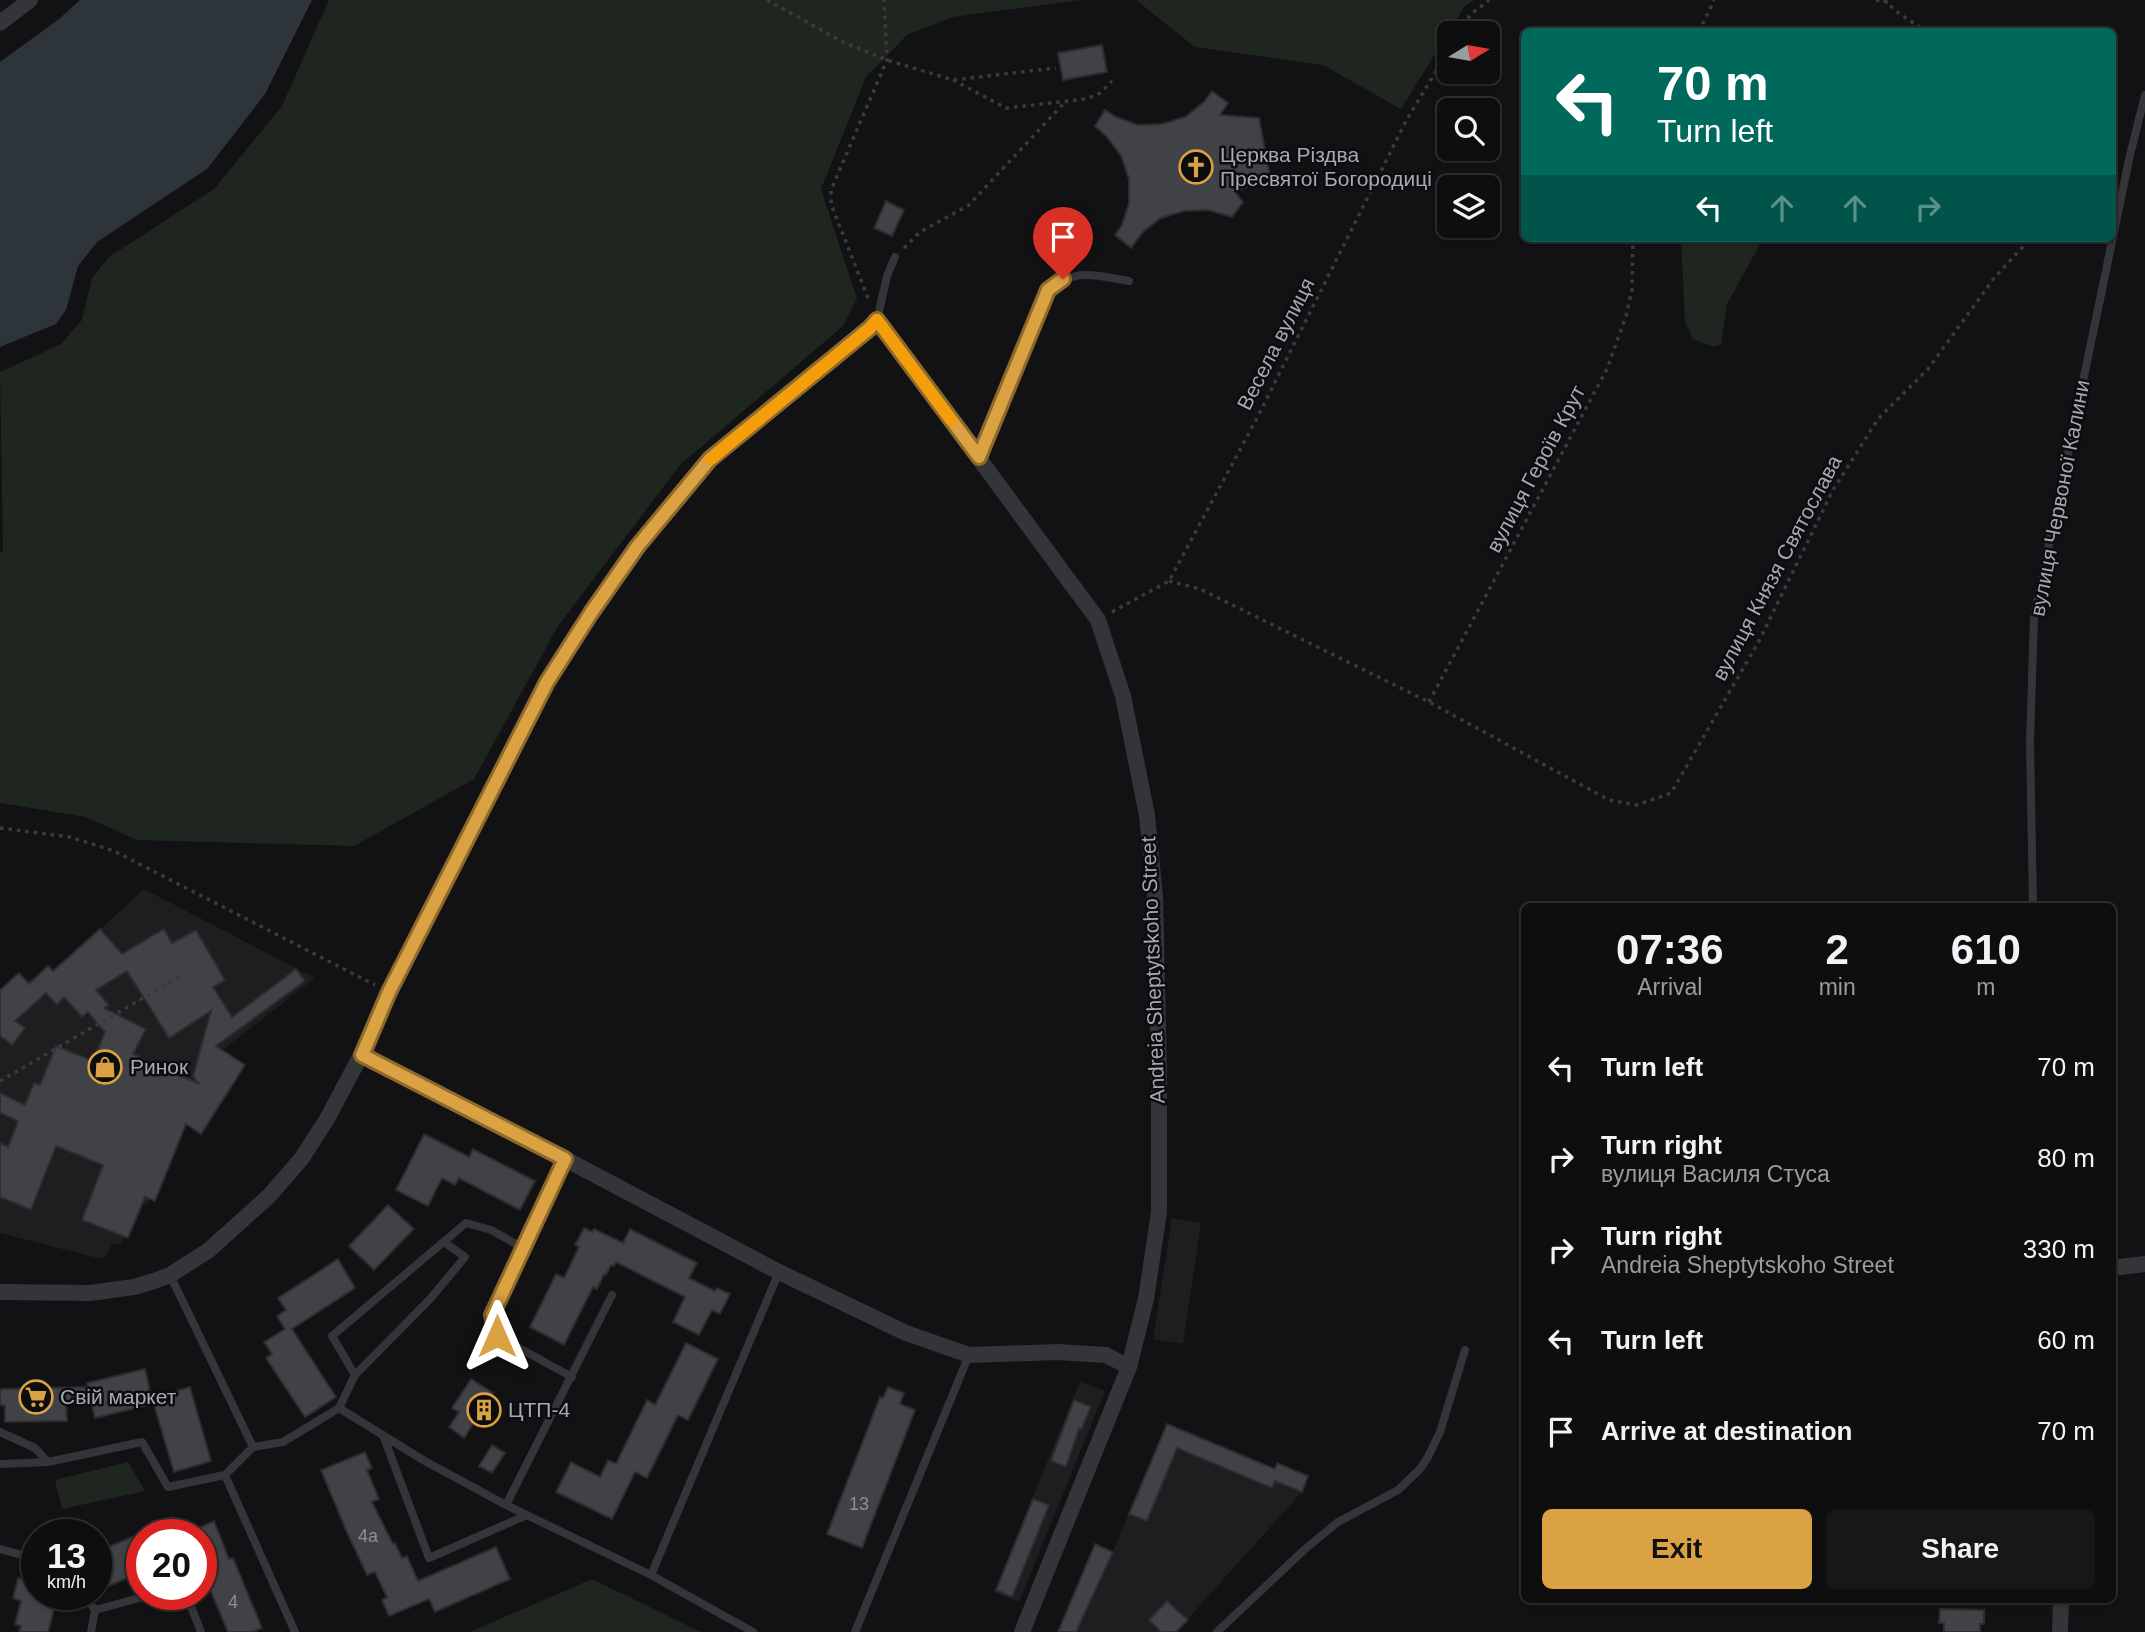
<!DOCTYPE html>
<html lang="en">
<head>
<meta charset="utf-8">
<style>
	:root { --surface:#0e0e0f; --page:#171718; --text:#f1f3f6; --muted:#9b9c9e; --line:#2e2e2f; --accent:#dba243 }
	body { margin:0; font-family:Helvetica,sans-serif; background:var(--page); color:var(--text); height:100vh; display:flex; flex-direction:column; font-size:26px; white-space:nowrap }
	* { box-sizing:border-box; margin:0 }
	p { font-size:23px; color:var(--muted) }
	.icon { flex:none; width:38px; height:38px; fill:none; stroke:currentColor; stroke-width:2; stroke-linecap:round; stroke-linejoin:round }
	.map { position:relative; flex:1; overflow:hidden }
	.sheet { position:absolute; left:1521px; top:903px; width:595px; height:700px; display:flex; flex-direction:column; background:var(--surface); border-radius:10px; box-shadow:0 2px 5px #0004,0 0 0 2px var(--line) }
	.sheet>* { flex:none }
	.guide { position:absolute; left:1521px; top:28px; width:595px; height:214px; border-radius:10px; box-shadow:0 2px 5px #0004,0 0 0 2px var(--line); background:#00695c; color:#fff; overflow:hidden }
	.needle { width:46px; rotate:79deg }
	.fabs { position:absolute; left:1437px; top:21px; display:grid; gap:14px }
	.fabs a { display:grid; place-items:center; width:63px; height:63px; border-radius:10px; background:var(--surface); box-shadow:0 2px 5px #0004,0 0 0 2px var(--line); font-size:35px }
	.speed { position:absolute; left:21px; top:1519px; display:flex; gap:14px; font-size:35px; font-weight:700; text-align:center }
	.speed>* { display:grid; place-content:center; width:91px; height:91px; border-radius:50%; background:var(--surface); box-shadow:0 2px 5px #0004,0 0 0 2px var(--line); line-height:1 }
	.speed small { font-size:18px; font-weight:400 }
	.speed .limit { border:10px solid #d22; background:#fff; color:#111 }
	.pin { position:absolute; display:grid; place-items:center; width:60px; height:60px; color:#fff; margin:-72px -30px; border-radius:50% 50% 50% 0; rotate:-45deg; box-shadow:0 0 7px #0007 }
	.pin .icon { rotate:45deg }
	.me { position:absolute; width:77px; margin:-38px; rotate:0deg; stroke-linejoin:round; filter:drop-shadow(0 0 5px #0008) }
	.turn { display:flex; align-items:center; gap:24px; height:147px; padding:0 21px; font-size:32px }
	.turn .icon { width:91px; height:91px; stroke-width:2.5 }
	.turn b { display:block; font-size:49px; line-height:60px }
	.lanes { display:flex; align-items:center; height:66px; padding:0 21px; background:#0003; justify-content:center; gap:35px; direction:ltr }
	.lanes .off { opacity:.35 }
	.eta { display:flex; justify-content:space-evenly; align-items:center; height:119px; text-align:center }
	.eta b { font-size:42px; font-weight:800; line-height:49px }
	.button { display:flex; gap:14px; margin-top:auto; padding:14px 21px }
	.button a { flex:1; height:80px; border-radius:10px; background:var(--accent); color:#111; font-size:28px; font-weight:800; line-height:80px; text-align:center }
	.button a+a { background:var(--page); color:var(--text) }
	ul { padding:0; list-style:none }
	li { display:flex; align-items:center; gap:21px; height:91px; padding:0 21px }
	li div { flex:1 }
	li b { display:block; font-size:26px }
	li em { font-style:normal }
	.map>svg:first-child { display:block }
	.built { fill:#1e1e20 }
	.green { fill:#1f2620 }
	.water { fill:#2d353b }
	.building { fill:#414246; stroke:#2d2d2f; stroke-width:2; fill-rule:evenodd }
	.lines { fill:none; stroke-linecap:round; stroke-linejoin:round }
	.path { stroke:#3a3b3f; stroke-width:3.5; stroke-dasharray:3.5 5; stroke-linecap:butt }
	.lane { stroke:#343538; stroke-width:8 }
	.street { stroke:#343538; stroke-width:16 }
	.route-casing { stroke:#8e692c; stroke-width:18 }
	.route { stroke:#dba243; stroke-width:12 }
	.slow { stroke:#f59e0b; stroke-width:12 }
	.labels { text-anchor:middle; stroke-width:5; stroke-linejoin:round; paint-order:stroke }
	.number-label { font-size:18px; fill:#8c9097 }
	.poi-label { font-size:21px; fill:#a5aab2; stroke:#0d0d0f; text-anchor:start }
	.street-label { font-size:21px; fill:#a5aab2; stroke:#0d0d0f }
</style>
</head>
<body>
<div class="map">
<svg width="2145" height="1632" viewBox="0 0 2145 1632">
	<rect width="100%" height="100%" fill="#121214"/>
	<path class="built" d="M144,889L315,978L220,1052L213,1062L147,1205L139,1203L122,1244H112L106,1257L97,1258L0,1233V992L58,968Z
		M1172,1218L1201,1223L1183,1344L1153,1339Z
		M1080,1381L1105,1391L1019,1602L994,1592Z
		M1167,1424L1274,1469L1277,1463L1308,1476L1302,1492L1176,1632H1058L1095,1544L1113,1551Z"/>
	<path class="green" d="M329,0H1080L953,17L907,35L866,77L821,189L857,299L843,326L680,465L558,626L474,779L354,846L137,840L86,817L0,803V553L3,552L0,372L61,344L82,320L92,278L109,257L214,189L282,106Z
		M1136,0H1474L1464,7L1401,109L1323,65L1195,47Z
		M1681,238H1758L1759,246L1727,304L1721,344L1714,347L1693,339L1685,322Z
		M128,1462L145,1491L62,1509L55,1480Z
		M592,1579L701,1632H470Z"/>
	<path class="water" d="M80,0H312L265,94L207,169L97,242L78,266L66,310L56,324L0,347V62L59,19Z"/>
	<path class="building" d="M1102,45L1107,72L1063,80L1058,53Z
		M1212,91L1228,103L1220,115L1259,118L1270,177L1235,192L1243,202L1232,217L1208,210L1184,211L1161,218L1143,232L1131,248L1115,235L1122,225L1129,203V179L1121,156L1107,137L1095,126L1105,110L1116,117L1138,125L1162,124L1185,117L1204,102Z
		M886,201L904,210L892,236L874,228Z
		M100,929L122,954L164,929L172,943L196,930L225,980L213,987L232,1017L296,969L305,981L216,1046L245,1065L201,1134L186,1124L155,1201L145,1197L128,1238L82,1220L103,1165L56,1146L31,1210L0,1197V1143L8,1147L18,1121L0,1113V1093L25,1105L34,1083L40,1085L56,1046L93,1061L105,1032L88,1012L82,1017L64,997L57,1005L46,993L15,1021L25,1028L12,1045L0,1036V990L19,973L29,984L48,966L53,971ZM127,971L169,1038L211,1011L193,1076L198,1083L136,1058L139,1056L133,1054L146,1029L104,1008L109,1005L96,990Z
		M424,1134L469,1157L473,1149L535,1181L520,1210L459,1178L455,1185L442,1178L428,1206L396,1190Z
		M388,1205L414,1229L374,1270L349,1246Z
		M584,1228L592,1232L594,1229L623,1243L630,1229L697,1263L689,1278L715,1291L717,1288L730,1294L720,1314L712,1310L699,1335L673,1322L685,1297L616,1262L614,1266L611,1265L606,1275L604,1274L597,1289L593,1287L564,1345L530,1327L556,1274L564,1278L579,1247L575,1245Z
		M338,1259L355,1288L292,1329L336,1397L305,1417L266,1358L272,1354L264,1342L285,1329L277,1316L286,1310L278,1298Z
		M686,1343L718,1359L688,1420L678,1415L647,1478L635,1472L612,1519L556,1492L571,1462L600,1477L608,1460L616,1464L647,1400L655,1405Z
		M145,1369L153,1404L95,1418L91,1402L66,1405L67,1421L5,1422V1406L0,1405V1389L88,1387L87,1383Z
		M471,1379L493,1393L464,1438L449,1427L459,1412L452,1408Z
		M190,1387L211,1461L174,1472L152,1398Z
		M888,1387L904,1393L900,1404L915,1410L862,1548L827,1534L880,1397L883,1398Z
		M1074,1400L1091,1407L1081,1430L1079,1429L1066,1467L1051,1461Z
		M1167,1424L1275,1469L1277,1463L1308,1476L1302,1492L1275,1481L1272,1488L1177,1448L1147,1521L1129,1514Z
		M492,1445L505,1453L492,1473L479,1466Z
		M365,1452L372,1468L367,1470L379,1499L372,1502L393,1544L395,1543L402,1558L407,1556L418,1581L496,1547L510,1579L435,1612L429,1599L389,1616L382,1600L387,1597L375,1572L367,1575L346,1530L321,1470Z
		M1033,1499L1049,1505L1012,1597L996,1590Z
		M214,1521L229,1559L233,1558L262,1628L253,1632H228L201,1568V1527Z
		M142,1533V1572L101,1589L96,1578V1552Z
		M1095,1544L1113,1552L1076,1632H1058Z
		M18,1578L37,1583V1594H62L58,1610L54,1609L48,1632H19L21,1626L15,1624L21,1601L13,1598Z
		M1167,1601L1188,1620L1176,1632H1161L1149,1620Z
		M1940,1609L1984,1610V1624H1980V1632H1944V1623H1939Z"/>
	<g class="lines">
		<path class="path" d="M767,0L843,42L887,60L953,80L1056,68
			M1876,0L1886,2L1892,0
			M1884,0L1897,12L1927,32
			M1699,32L1714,0
			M1459,33L1470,15L1489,0
			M953,80L1006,108L1086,99L1100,93L1112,81
			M904,248L920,232L969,205L1065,102
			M868,298L831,204V190L887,60L884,0
			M1169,581L1200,589L1429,702L1609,800L1637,805L1671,793L1759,641L1833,490L1878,419L1928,369L1995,277L2031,238
			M1112,612L1169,581L1255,422L1407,119L1449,50
			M1429,702L1607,369L1626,316L1632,290L1633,238
			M0,828L70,837L114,851L375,985
			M0,1081L181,976"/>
		<path class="lane" d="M877,320L887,276L895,257
			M979,457L1048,290C1077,267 1095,276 1129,281
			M2033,906L2030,742L2034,617L2130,155L2145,95
			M565,1159L492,1315L497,1336L572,1377
			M170,1275L253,1447L283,1442L339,1408L423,1460L506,1505L651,1575L753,1632
			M355,1375L430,1299L465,1257L444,1242
			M339,1408L355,1375L332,1336L466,1223L491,1230L523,1248
			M0,1432L35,1448L48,1462L142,1442L168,1487L225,1475
			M383,1435L429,1558L527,1515
			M253,1447L225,1475L295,1632
			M0,1464L48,1462
			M506,1505L612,1295
			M0,1549L37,1559
			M651,1575L779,1272
			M83,1594L95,1610L91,1632
			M186,1594L201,1632
			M95,1610L154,1594
			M855,1632L969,1355
			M1217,1632L1304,1550L1338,1522L1398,1490L1420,1469L1428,1457L1440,1432L1465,1350"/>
		<path class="street" d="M0,23L30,0
			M361,1055L565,1159L779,1272L906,1333L969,1355L1058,1352L1106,1355L1129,1367
			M2112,1268L2145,1264
			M0,1292L90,1293L134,1287L154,1281L170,1275L209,1250L269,1196L302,1158L327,1119L361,1055L389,992L547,682L591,613L637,547L711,459L870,328L877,320L1098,620L1123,696L1147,815L1155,897L1159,1070V1212L1146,1299L1129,1367L1022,1632
			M2060,1632L2061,1600"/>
	</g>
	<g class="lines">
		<defs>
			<path id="route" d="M497,1336L492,1315L565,1159L362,1055L389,992L547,682L591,613L637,547L710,459L870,328L877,320L979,457L1048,290L1063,279"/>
		</defs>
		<use href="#route" class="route-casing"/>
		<use href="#route" class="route"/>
		<path class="slow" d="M711,459L870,328L877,320L951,420"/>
	</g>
	<defs>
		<symbol id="church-ring" viewBox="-11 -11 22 22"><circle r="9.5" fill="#0d0d0f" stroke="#dba243" stroke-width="1.5"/><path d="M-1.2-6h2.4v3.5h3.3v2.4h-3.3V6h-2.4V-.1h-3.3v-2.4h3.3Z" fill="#dba243"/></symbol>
		<symbol id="shop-ring" viewBox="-11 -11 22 22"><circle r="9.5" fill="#0d0d0f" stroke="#dba243" stroke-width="1.5"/><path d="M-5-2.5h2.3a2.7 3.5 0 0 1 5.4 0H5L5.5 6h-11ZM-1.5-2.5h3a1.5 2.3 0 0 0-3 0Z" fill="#dba243"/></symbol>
		<symbol id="supermarket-ring" viewBox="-11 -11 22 22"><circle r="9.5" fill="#0d0d0f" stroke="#dba243" stroke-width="1.5"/><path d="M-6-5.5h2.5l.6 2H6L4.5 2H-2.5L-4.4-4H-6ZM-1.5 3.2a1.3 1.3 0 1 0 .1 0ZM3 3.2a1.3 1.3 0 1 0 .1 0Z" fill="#dba243"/></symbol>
		<symbol id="building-ring" viewBox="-11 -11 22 22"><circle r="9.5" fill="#0d0d0f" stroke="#dba243" stroke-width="1.5"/><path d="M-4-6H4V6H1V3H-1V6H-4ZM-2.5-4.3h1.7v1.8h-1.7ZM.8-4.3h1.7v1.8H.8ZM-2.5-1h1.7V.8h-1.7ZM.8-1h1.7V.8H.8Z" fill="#dba243"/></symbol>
	</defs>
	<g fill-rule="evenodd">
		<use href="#church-ring" x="1177" y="148" width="38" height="38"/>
		<use href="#shop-ring" x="86" y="1048" width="38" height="38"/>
		<use href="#supermarket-ring" x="17" y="1378" width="38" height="38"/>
		<use href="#building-ring" x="465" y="1391" width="38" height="38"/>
	</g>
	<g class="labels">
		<g class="number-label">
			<text x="859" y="1510">13</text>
			<text x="368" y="1542">4а</text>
			<text x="233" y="1608">4</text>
		</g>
		<g class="poi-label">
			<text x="1220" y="162">Церква Різдва<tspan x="1220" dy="24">Пресвятої Богородиці</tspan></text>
			<text x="130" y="1074">Ринок</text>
			<text x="60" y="1404">Свiй маркет</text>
			<text x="508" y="1417">ЦТП-4</text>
		</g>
		<g class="street-label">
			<text transform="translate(1276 344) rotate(-63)" y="7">Весела вулиця</text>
			<text transform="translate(1536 469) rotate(-62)" y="7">вулиця Героїв Крут</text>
			<text transform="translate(2060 498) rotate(-79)" y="7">вулиця Червоної Калини</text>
			<text transform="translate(1777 568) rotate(-62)" y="7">вулиця Князя Святослава</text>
			<text transform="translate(1153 970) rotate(-92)" y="7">Andreia Sheptytskoho Street</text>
		</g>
	</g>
</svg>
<div class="fabs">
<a><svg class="needle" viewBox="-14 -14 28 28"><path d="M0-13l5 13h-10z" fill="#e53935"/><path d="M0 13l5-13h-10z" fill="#9b9c9e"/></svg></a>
<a><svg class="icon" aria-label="search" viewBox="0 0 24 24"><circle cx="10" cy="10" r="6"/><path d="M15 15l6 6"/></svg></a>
<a><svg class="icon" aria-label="layers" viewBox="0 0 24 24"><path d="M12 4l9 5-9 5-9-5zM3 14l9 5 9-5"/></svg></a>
</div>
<div class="speed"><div>13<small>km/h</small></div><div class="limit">20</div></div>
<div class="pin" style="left:1063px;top:279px;background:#d93025"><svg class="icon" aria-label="arrive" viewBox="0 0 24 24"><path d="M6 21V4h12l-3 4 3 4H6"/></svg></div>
<svg class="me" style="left:497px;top:1336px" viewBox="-20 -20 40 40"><path d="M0-17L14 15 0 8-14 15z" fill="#dba243" stroke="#fff" stroke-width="4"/></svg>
<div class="guide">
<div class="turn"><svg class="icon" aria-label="left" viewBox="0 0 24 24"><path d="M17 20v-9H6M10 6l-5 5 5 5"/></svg><div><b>70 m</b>Turn left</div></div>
<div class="lanes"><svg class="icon" aria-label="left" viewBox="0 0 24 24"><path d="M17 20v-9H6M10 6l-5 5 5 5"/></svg><svg class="icon off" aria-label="ahead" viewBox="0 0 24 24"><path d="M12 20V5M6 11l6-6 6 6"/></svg><svg class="icon off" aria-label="ahead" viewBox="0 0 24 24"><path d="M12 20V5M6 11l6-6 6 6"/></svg><svg class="icon off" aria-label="right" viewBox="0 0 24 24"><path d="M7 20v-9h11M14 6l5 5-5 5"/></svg></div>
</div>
<section class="sheet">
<div class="eta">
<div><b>07:36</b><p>Arrival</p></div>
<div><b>2</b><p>min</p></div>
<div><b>610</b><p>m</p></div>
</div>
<ul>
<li><svg class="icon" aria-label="left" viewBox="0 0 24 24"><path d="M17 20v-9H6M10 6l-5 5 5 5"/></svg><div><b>Turn left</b></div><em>70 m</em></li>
<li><svg class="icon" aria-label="right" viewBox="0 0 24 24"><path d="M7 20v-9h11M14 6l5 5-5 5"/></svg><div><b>Turn right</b><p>вулиця Василя Стуса</p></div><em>80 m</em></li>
<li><svg class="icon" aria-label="right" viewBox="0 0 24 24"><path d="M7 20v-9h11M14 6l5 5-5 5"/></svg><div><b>Turn right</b><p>Andreia Sheptytskoho Street</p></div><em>330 m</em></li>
<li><svg class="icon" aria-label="left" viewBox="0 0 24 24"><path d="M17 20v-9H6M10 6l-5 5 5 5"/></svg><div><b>Turn left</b></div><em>60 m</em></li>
<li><svg class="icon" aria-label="arrive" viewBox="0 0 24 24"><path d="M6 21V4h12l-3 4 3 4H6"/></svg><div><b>Arrive at destination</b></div><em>70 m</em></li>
</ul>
<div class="button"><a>Exit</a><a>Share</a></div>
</section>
</div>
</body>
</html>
